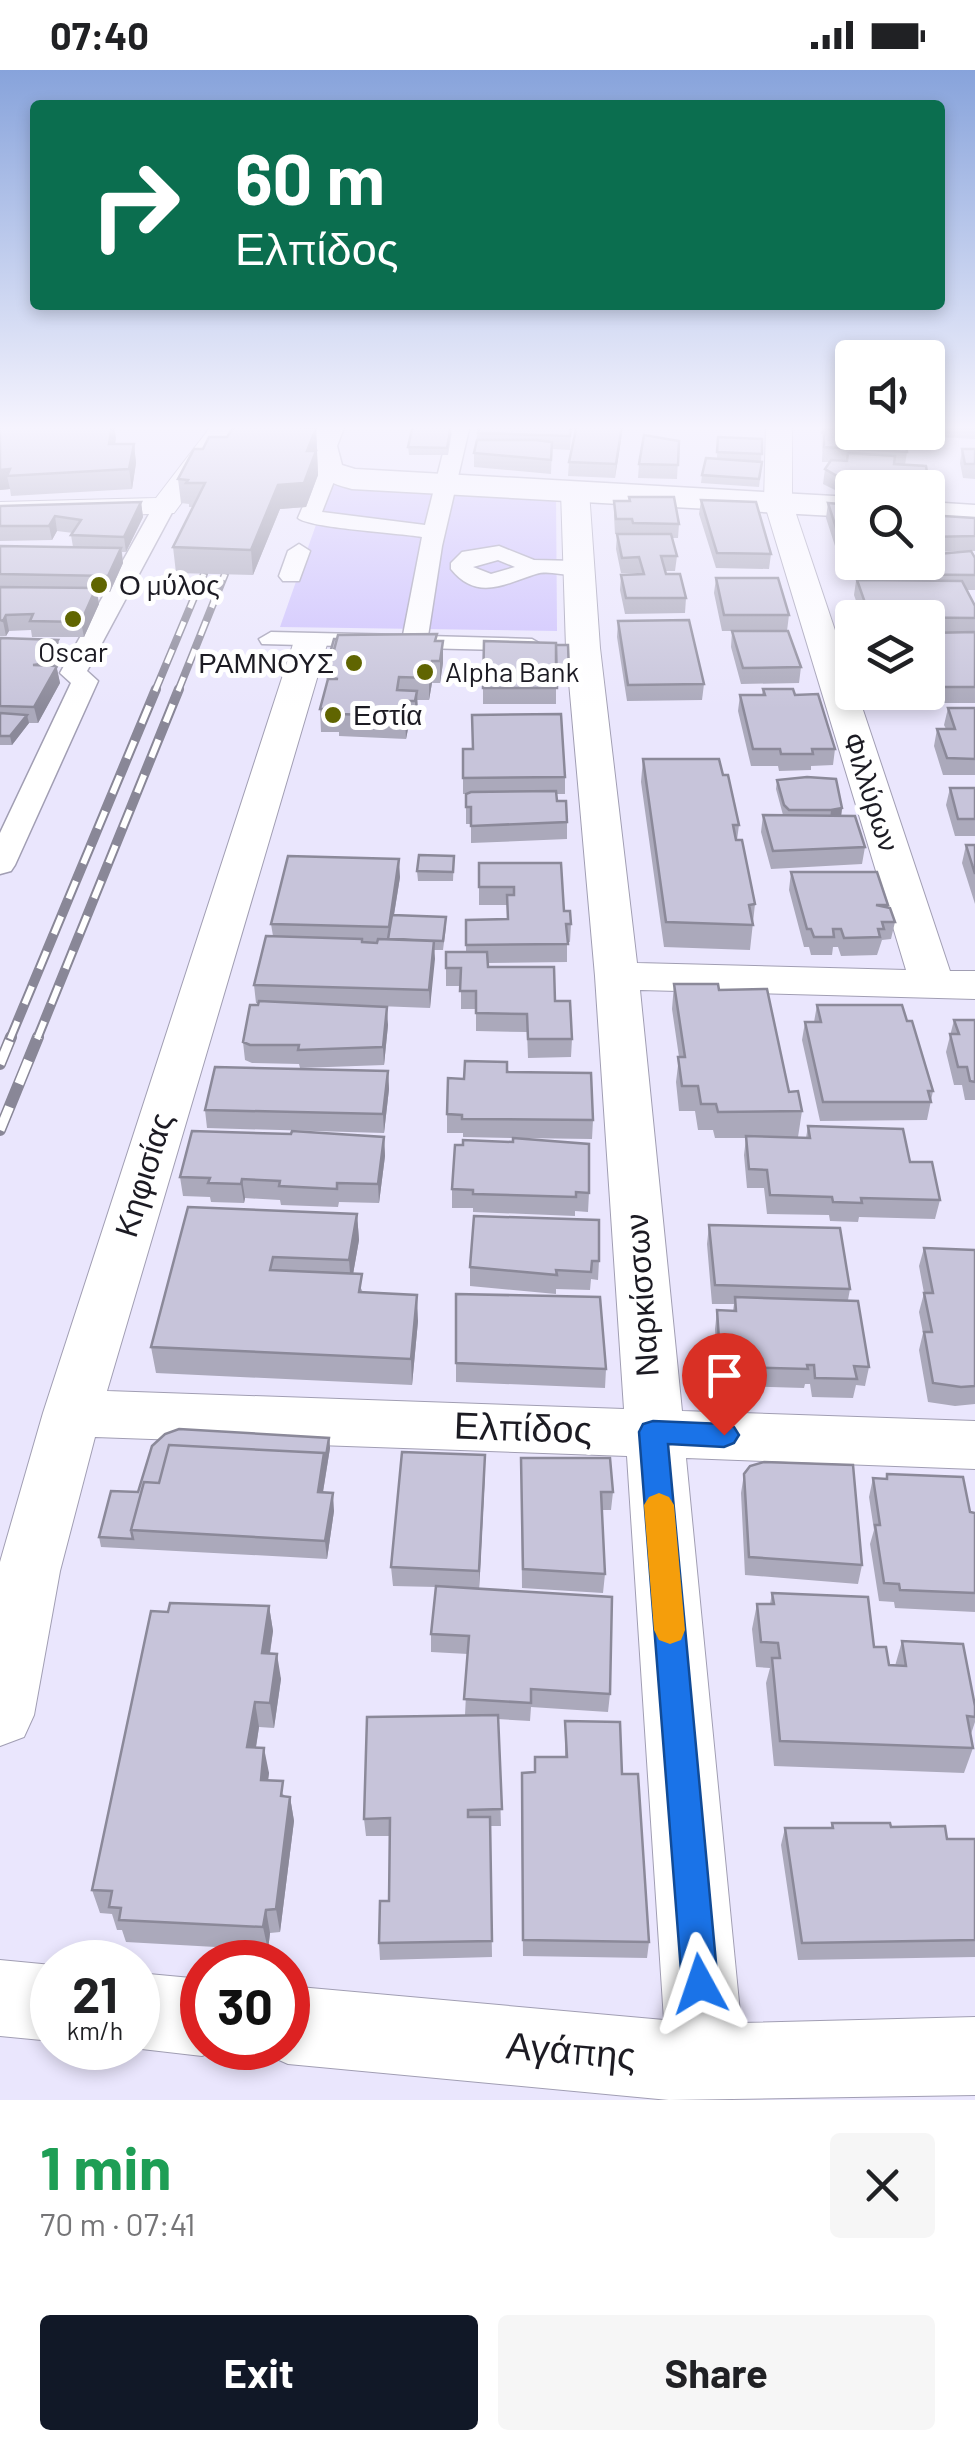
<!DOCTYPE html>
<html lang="en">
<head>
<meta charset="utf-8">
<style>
	:root { --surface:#fff; --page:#f6f6f6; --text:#202124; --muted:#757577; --accent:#111827 }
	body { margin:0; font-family:Barlow,sans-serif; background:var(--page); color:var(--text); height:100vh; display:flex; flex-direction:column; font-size:38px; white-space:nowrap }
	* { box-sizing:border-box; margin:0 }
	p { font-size:32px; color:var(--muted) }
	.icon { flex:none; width:55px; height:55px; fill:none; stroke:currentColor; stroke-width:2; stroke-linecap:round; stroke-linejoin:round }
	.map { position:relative; height:2030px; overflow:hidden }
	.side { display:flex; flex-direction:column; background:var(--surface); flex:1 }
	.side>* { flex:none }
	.banner { position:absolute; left:30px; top:30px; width:915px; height:210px; border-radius:10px; box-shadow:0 5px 15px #0003; background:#0b6e4f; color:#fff; overflow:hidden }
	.fabs { position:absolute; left:835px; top:270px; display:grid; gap:20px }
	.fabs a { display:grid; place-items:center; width:110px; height:110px; border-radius:10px; background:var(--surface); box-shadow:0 5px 15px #0003; font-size:50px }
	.speed { position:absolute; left:30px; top:1870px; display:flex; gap:20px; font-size:50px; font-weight:700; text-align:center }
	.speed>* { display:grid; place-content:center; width:130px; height:130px; border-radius:50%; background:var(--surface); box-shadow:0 5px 15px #0003; line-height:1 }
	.speed small { font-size:25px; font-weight:400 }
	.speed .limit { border:15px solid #d22; background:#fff; color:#111 }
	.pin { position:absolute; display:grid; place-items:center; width:85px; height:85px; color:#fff; margin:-102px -42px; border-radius:50% 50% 50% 0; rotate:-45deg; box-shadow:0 0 10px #0007 }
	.pin .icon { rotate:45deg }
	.me { position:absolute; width:110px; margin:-55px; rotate:355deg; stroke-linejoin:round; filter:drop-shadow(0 0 8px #0008) }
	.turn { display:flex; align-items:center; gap:35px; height:210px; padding:0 40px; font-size:45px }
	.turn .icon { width:130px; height:130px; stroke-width:2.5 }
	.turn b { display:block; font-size:70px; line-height:85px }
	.round { display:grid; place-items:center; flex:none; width:105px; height:105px; border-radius:10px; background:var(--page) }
	.headline { display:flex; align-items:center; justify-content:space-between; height:170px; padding:0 40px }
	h1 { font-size:60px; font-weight:700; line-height:75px; color:#1e9e55 }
	.primary-button { display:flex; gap:20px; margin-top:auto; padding:20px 40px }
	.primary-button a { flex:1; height:115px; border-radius:10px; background:var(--accent); color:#fff; font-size:40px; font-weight:700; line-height:115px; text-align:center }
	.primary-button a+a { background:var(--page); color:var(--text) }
	.status { display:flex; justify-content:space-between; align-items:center; height:70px; padding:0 50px; background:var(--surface); direction:ltr }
	.status svg { height:28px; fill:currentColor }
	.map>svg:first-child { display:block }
	.green { fill:#ccc0fd }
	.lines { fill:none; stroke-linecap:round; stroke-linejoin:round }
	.pedestrian-casing { stroke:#a19eb3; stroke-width:3 }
	.minor-casing { stroke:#a19eb3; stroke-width:2 }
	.tertiary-casing { stroke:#a19eb3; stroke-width:3 }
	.pedestrian { fill:#fff; fill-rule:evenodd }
	.minor { fill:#fff; fill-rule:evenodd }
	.tertiary { fill:#fff; fill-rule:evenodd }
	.rail-far2-casing { stroke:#898797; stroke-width:8 }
	.rail-far1-casing { stroke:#898797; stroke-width:10 }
	.rail-casing { stroke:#898797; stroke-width:12 }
	.rail-far2 { stroke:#fff; stroke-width:5; stroke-dasharray:15; stroke-linecap:butt }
	.rail-far1 { stroke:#fff; stroke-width:6; stroke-dasharray:19; stroke-linecap:butt }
	.rail { stroke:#fff; stroke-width:9; stroke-dasharray:25; stroke-linecap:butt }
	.wall { fill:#aba9bb }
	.shaded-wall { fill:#8b8999 }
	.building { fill:#c7c4da; stroke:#8b8999; stroke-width:2.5 }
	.route { fill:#1a73e8; stroke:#114b97; stroke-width:2.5 }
	.slow { fill:#f59e0b }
	.poi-dot { fill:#606501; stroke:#fff; stroke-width:4 }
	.labels { text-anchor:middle; stroke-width:10; stroke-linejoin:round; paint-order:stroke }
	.far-poi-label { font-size:28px; fill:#1c1b23; stroke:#fff; text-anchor:start }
	.far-street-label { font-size:28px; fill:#1c1b23; stroke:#fff }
	.street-label { font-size:32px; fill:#1c1b23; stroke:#fff }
	.near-street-label { font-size:38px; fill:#1c1b23; stroke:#fff }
</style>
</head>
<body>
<div class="status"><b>07:40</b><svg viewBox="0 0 49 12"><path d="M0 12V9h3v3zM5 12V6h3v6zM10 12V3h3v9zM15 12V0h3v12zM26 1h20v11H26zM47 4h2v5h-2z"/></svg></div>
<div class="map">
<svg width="975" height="2030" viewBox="0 0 975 2030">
	<rect width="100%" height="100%" fill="#eae6fd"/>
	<path class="green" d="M330,415L556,425L557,561L280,557Z"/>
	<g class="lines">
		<defs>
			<path id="pedestrian" d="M450,355H470L442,476L428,566L532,569L544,576L541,581L262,574L259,569L271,562L403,565L422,467C398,463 309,458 298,448L318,401L328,395L338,401L322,442L425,455Z
				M164,431L175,437L87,601L98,611L15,795L11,801L0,804V763L71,613L60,603L153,437Z
				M299,474L310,481L299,511H283L279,506L288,481Z
				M499,476L534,490L577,491L588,498C574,513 554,498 536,504C507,513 477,532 451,499V493L462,482ZM498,490L515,497L491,504L473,497Z"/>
			<path id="minor" d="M212,355H239L174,443L0,450V432L156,428Z
				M766,355H792V432L852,611V622H857L950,901H975V929L640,920L682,1341L975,1351V1399L686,1388L741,1953L975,1947V2025L669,2030L288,1994L261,1982L259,1978H288V1916L664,1950L627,1386L95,1367L60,1501L34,1645L24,1667L0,1676V1492L43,1343L294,571L299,564H323L328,571L107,1321L624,1339L595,906L566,578L561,421L565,415H585L589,421L600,578L637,893L906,900L764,432Z
				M0,1890L52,1895V1971L0,1966Z
				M138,1903L202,1909V1978H221L202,1986L133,1978H138Z"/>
			<path id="tertiary" d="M315,355H345L337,376L342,395L355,399L852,427V447L352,419C313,409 296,396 315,355Z
				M928,432L975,435V455L928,452Z"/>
		</defs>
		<use href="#pedestrian" class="pedestrian-casing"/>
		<use href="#minor" class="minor-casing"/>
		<use href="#tertiary" class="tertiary-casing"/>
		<use href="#pedestrian" class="pedestrian"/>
		<use href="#minor" class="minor"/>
		<use href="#tertiary" class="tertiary"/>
		<defs>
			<path id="rail-far2" d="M155,621L204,504
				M178,621L225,504"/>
			<path id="rail-far1" d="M10,969L156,619
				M37,969L179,619"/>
			<path id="rail" d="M0,994L11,967
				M0,1060L38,967"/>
		</defs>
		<use href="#rail-far2" class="rail-far2-casing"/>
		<use href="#rail-far1" class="rail-far1-casing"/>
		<use href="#rail" class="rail-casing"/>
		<use href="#rail-far2" class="rail-far2"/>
		<use href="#rail-far1" class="rail-far1"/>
		<use href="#rail" class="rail"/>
	</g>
	<path class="wall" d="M0,355H114L115,374H134L136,393L132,419L11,426L10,419L0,420Z
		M235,355H318L316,358L318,405L306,437L280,439L253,505L176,503L173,477L193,437H189V434L181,433L178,409L203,379L227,367Z
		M479,355L622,356L615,408L568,406L569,392L576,359H571L570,380L552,379L551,404L474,397V383Z
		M822,355H852V362L907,382L905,395L927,403L925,417L852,418V422L835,420L823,414L825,399L830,392H822L823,364H821Z
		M930,355H975V369L939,367L932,365Z
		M452,363L448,385H409L408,377Z
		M718,367L762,369L761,392H762L759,417L701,413L702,405L717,389Z
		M679,371L677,409L638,408L639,394Z
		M962,379H975V409L963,408L960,393Z
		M629,427L679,454L678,468H672L677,486L675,501H665L666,504L686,528L685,543L625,544L620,520L621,505L639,504L638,503H621L616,479L617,464H631H615L614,446V431H629Z
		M701,430L771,484L769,499L716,498L699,444Z
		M141,432L143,447L126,482H122L123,493L110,522L97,521L99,534L84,567H32L31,560L9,561L6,566H0V476L73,477L71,465L73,463L57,461L52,470L0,471V436Z
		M828,433L852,435V482H842L835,476L826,448Z
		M928,445L975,448V481L928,482Z
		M849,484H852V492L975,505V520H967L975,536V633H894L890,622H928V548H862L854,525L856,511L854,504L847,499Z
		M716,508L789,545L787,561L801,597L799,613L741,614L731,577L732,561H764H722L714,523Z
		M618,551L704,614L702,630L627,631L617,567Z
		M0,570H58L61,586L58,591L57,599L60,613L38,653H29L12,675H0Z
		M437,571L443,593L440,613H432L429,630H417L418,643L416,654H409L406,669L339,666V662H321L320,639L327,612L326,597Z
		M556,575H568L569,609H556V634H483V618Z
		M763,619L795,625L835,679L833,695L811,696V700L779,701L778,696H751L738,641L740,625H762Z
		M948,638H975V705H943L934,676L937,659H946L944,655Z
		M643,689L723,705L739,755L737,770L755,834L750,880L664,877L641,712Z
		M565,707V724H557V731L567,752V769L471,773V754H466V724H463V708Z
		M777,710L842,738L841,746L865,777L862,794L771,799L761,762L763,745H783L776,719Z
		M950,718H975V766H955L946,735Z
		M966,775H975V834L962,793Z
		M454,786L453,811H418L417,801Z
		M479,793L564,841L571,854L570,872H567V892L487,893L488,897L555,931L572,969L571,987L528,988L527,962L476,961V939H461V916H446V882H466V850L507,849V835H479Z
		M791,802L888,835L887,838L895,852L891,869L882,870L877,885L841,886L838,877H833L832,885H811L809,877H804L789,820Z
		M400,807L394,845L446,847V857L443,880H434L430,938L378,936L388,955L384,995L300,998L299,994L252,993L245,990L243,972L258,933H256L254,915L273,866L271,854Z
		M674,914L719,920L802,1041L798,1067L806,1068L808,1056L910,1092L940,1130L935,1149L859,1147L858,1152L830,1151L829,1145L767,1144L764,1118H747L744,1085L746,1068H715L713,1060H698L695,1041H679L676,1012L679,987L672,939Z
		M817,935L907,951L933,1021L927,1050L820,1051L802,970L805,952H814Z
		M954,950H975V1030H965L962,1015H954L946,982Z
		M388,1001L389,1019L384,1063L207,1058L205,1040Z
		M507,1002L593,1050L592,1069L518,1068L589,1123L588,1142L575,1141V1146L473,1142V1138H452V1119L463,1075L513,1072V1068L463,1067V1063H447V1044Z
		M384,1067L385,1086L379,1133L339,1132L338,1137L281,1135L280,1130L245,1128L244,1133L211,1132L210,1127L183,1126L180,1107Z
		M188,1137L357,1144L359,1170L353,1204L363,1222L418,1251L412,1315L156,1303L151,1277Z
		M709,1155L850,1219L848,1230L869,1297L865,1316L856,1315L853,1328L812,1327L810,1314H805L804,1318L738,1316L737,1289L717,1288L715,1259L717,1240L733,1241L734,1234H712L707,1174Z
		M924,1178L975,1180V1334L955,1336L928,1332L919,1280L923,1263L919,1242L924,1223L919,1196Z
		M599,1191L598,1210L591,1209L590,1220L556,1219V1224L470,1216V1197Z
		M456,1224L606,1299L605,1318L456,1312Z
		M329,1368L330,1378L323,1422L334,1441L327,1489L101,1477L99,1467L138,1422Z
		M485,1385L479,1519L610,1624L608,1642L531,1637L530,1651L498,1649L501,1756H490L492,1887L380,1890L379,1873L389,1831L390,1766H366L364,1749L465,1645L468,1584L431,1582V1564L436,1517L393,1516L391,1497Z
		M744,1404L862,1495L858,1514L745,1505L741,1423Z
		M887,1404L970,1442L975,1443V1542L895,1538L894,1532L879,1531L870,1474L874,1460L869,1427L873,1408L886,1409Z
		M521,1406L613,1422L611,1440H602L605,1504L603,1523L522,1518Z
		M772,1523L874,1577L889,1595L895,1596L902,1571L975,1636V1652L971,1664L973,1678L964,1703L774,1696L766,1613L770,1598L756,1597L752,1559L757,1534H770Z
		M269,1536L273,1561L270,1584L281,1609L274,1658L259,1657L256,1678L269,1703L268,1710L286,1727H290L294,1751L280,1862L270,1863L268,1880L126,1872L122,1860H117L112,1844L100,1843L92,1820L168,1542Z
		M565,1651L622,1704L649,1872L647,1888L523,1886L521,1720L535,1702L565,1687Z
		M832,1753L891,1757L947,1769H975V1887L798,1890L781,1775L785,1758H831Z"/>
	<path class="shaded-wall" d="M112,355H114L116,368L112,394L109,374Z
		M302,355H318L316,358L318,405L306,437L280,439L253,505L251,480L278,415L303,380Z
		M622,356L621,370L615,408L616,394Z
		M134,374L136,393L132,419L129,399Z
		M10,399L7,406L10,419L0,420V400Z
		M141,432L143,447L126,482L124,467Z
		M55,446L57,461L52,470L49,456Z
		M121,478L123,493L110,522L108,506Z
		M96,518L99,534L84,567L81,552Z
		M6,545L9,561L6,566L3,551Z
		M58,570L61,586L58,591L57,599L60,613L38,653L34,637L36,611L42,580Z
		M443,571V593L440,613V591Z
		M432,591V613L429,630V608Z
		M417,621L418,643L416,654L415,631Z
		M408,631L409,654L406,669L405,646Z
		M27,645L29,653L12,675L10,666Z
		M842,738L841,747L830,749L831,740Z
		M399,789L400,807L390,869L389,857Z
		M434,871L435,889L430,938L429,920Z
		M387,937L388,955L384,995L383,977Z
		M388,1001L389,1019L384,1063L383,1044Z
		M384,1067L385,1086L379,1133L378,1114Z
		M242,1109L245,1128L244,1133L241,1114Z
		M357,1144L359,1170L351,1216L349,1190Z
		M417,1225L418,1251L412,1315L411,1289Z
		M329,1368L330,1378L320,1440L318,1422L324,1383Z
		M485,1385V1404L479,1519V1501Z
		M333,1423L334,1441L327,1489L325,1471Z
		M269,1536L273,1561L266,1608L262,1583Z
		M277,1584L281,1609L274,1658L270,1633Z
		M255,1632L259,1657L252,1701L247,1677Z
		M264,1678L269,1703L265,1734L261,1710Z
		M290,1727L294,1751L280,1862L276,1839Z
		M266,1840L270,1863L268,1880L263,1857Z"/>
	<path class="building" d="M0,355H112L109,374H134L129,399L7,406L10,399L0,400Z
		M235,355H302L301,357L316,358L307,381H316L304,413L278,415L251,480L173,477L205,413H186L188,410L178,409L194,379H203L209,367H227Z
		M413,355L451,356L447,378L408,377Z
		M479,355H571L570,366L478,363Z
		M577,355L622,356L616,394L569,392Z
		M824,359L852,360V362L905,363L907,382L824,377Z
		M644,365L679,371L678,395L639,394Z
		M718,367L762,369V384L717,382Z
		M477,370H536L552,372L551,390L474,383Z
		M962,379H975V394H965Z
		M848,383L895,386L894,394L926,396L927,403L907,402L908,411H888L837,406L825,399L831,390L847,391Z
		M706,388L762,392L759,409L702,405Z
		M629,427H674L679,454L633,453L632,449H616L614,431H630Z
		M701,430L756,432L771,484L717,483Z
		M141,432L124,467L71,465L81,450L55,446L49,456H0V436Z
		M828,433L852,435V467H844L837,461Z
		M928,445L975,448V466L928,467Z
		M617,464H671L677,486H661L666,504H680L686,528H626L621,505L644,504L639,487L622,488Z
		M0,476L121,478L108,506L0,504Z
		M971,481L975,488V505L862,504L857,492H928V483L938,484Z
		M716,508H778L789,545H724Z
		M857,510L962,511L975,536V548L870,547Z
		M0,517L96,518L81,552L30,551L33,544L6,545L3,551L0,550Z
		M689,550L704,614L628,615L618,551Z
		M732,561H788L801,597L743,598Z
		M975,562V617H928V563Z
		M437,564L435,571H443L440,591H432L429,608L399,607L397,620L417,621L415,631H408L405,646L338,644L339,639H320L328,609H338L327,607L338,565Z
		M1,568L58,570L53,578L42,580L56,581L49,593L33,595L57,596L34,637L0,636V570Z
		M334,569H337L329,597H326Z
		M484,571L556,573L557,618H483Z
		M556,575H568L569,601L556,600Z
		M763,619H793L795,625L818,624L835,679H812L813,684H781L780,679H753L740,625H765Z
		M948,638H975V689L947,688L937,659H955Z
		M0,643L27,645L10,666H0Z
		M561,644L565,707L463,708V679H473L472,645Z
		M643,689H719L723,705H728L739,755H733L736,770H742L755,834L749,835L753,855L666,852Z
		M807,707L836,709L842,738L831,740H789L784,735L777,710Z
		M950,718H975V749H958Z
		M556,721L557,731H566L567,752L471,756V737H466V724L471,722Z
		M763,745L855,746L865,777L773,781Z
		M966,775H975V804Z
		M419,785L454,786L453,802L417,801Z
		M288,786L399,789L389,857L271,854Z
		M479,793H561L564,841H570L571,854H566L568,874L466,875V850L508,849L507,825H514V817H479Z
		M791,802H877L888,835H876L890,838L895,852H882L884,859H878L880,867L844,868L841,859H833L834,867H814L811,859H807Z
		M392,845L446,847L443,871L388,869Z
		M266,866L362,869V872L377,873L378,869L434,871L429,920L254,915Z
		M446,882H487L488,897H554L555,931H570L572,969H528L527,944L476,943V921H460L461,898H446Z
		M674,914H718L719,920L767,919L789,1022L798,1021L802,1041L718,1042L716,1034H701L698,1016H682L678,987H685Z
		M259,931L387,937L383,977L298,980L299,975H250L243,972L250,935H258Z
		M817,935H902L907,951H912L933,1021H928L931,1032H823L805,952H821Z
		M954,950H975V1012L970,1011L967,997H958L950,964H959Z
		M465,991L507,992V1002L591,1003L593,1050L462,1049V1045L447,1044L448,1008L464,1009Z
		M215,997L388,1001L383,1044L205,1040Z
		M808,1056L903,1059L910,1092H932L940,1130L861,1128L862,1133L833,1132L832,1127L770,1125L767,1100L749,1099L746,1066L810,1068Z
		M192,1061L291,1064L292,1061L384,1067L378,1114L337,1113V1119L279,1116L280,1111L242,1109L241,1114L208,1113L210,1108L180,1107Z
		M513,1068L589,1074V1123L576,1122V1127L473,1124V1120L452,1119L455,1075H463V1070L513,1072Z
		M188,1137L357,1144L349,1190L273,1187L270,1200L362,1204L359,1222L417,1225L411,1289L151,1277Z
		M474,1146L599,1150V1191H592L591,1202L556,1200L557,1205L470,1197Z
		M709,1155L840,1158L850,1219L715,1215Z
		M924,1178L975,1180V1316L961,1317L933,1313L924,1262H932L924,1223H933Z
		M456,1224L600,1227L606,1299L456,1293Z
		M735,1227L858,1231L869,1297L854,1296L857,1309L815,1308L814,1295H807L808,1299L741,1297L739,1270H719L717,1240L736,1241Z
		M179,1359L329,1368L325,1392L324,1383L169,1375L159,1413L144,1412L131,1460L133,1469L99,1467L111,1421L138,1422L152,1376L165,1364Z
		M169,1375L324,1383L318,1422L333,1423L325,1471L131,1460L144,1412L159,1413Z
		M402,1382L485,1385L479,1501L391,1497Z
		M521,1388H610L613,1422H601L605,1504L523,1499Z
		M764,1392L853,1395L862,1495L749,1487L744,1404L750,1396Z
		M887,1404L963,1407L970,1442L975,1443V1523L900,1520L899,1514L884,1513L875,1455H880L873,1408L887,1409Z
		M436,1516L612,1527L610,1624L531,1619V1633L464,1629L469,1566L431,1564Z
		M772,1523L868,1527L874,1577H886L889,1595L906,1596L902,1571L963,1574L975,1636V1647L967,1646L973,1678L780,1671L772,1588H780L778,1573L761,1572L757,1534H774Z
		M170,1533L269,1536L262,1583L277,1584L270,1633L255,1632L247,1677L264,1678L261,1710L283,1711L281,1726L290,1727L276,1839L266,1840L263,1857L119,1850L121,1838L109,1837L112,1821L92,1820L151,1541L168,1542Z
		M498,1645L502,1739L468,1740V1747H490L492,1871L379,1873L380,1831H389L390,1748L364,1749L367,1647Z
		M565,1651L620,1652L622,1704H638L649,1872L523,1870L522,1703L535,1702V1687H567Z
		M832,1753H890L891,1757L945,1756L947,1769H975V1870L802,1873L785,1758H833Z"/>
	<linearGradient id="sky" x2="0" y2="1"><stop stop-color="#87a3db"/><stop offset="0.56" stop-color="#f6f4fe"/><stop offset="1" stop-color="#f6f4fe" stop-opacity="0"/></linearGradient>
	<rect width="975" height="639" fill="url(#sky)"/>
	<path class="route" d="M653,1351L724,1354L734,1357L739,1365L734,1373L724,1377L668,1374L718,1914L713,1927L700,1932L687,1927L682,1914L639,1362L643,1354Z"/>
	<path class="slow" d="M659,1423L669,1427L674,1435L685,1560L681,1570L670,1574L659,1570L654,1560L644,1435L649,1427Z"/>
	<g class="poi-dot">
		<circle cx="99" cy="515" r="10"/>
		<circle cx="73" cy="549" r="10"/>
		<circle cx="354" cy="593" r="10"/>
		<circle cx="425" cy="602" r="10"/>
		<circle cx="333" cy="645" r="10"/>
	</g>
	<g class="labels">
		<g class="far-poi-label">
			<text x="119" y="525">Ο μύλος</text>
			<text x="73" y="592" text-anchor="middle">Oscar</text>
			<text x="334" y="603" text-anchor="end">ΡΑΜΝΟΥΣ</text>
			<text x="445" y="612">Alpha Bank</text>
			<text x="353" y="655">Εστία</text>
		</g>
		<g class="far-street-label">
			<text transform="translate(871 722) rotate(72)" y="10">Φιλλύρων</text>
		</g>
		<g class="street-label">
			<text transform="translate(144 1105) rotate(-73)" y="11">Κηφισίας</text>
			<text transform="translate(642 1225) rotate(-94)" y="11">Ναρκίσσων</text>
		</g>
		<g class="near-street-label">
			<text transform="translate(523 1358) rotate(2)" y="13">Ελπίδος</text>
			<text transform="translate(571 1981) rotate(5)" y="13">Αγάπης</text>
		</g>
	</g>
</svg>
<div class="fabs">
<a><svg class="icon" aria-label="sound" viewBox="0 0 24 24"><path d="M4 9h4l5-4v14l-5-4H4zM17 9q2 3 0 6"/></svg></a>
<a><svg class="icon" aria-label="search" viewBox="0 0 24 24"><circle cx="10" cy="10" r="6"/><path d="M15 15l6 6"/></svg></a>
<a><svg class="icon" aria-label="layers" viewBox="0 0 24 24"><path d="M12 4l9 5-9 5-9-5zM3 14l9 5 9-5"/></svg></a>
</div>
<div class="speed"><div>21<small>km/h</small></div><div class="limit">30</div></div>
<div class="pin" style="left:724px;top:1365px;background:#d93025"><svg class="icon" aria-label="arrive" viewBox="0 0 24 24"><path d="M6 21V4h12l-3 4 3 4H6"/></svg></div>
<svg class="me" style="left:700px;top:1914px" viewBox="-20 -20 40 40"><path d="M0-17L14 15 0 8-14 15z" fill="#1a73e8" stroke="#fff" stroke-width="4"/></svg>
<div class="banner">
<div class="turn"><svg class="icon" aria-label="right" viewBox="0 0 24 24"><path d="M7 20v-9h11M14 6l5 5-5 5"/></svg><div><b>60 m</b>Ελπίδος</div></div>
</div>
</div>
<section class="side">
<div class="headline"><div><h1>1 min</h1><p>70 m · 07:41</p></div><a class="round"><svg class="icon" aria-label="close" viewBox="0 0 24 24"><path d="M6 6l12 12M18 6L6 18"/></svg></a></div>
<div class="primary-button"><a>Exit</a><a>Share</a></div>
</section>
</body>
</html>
